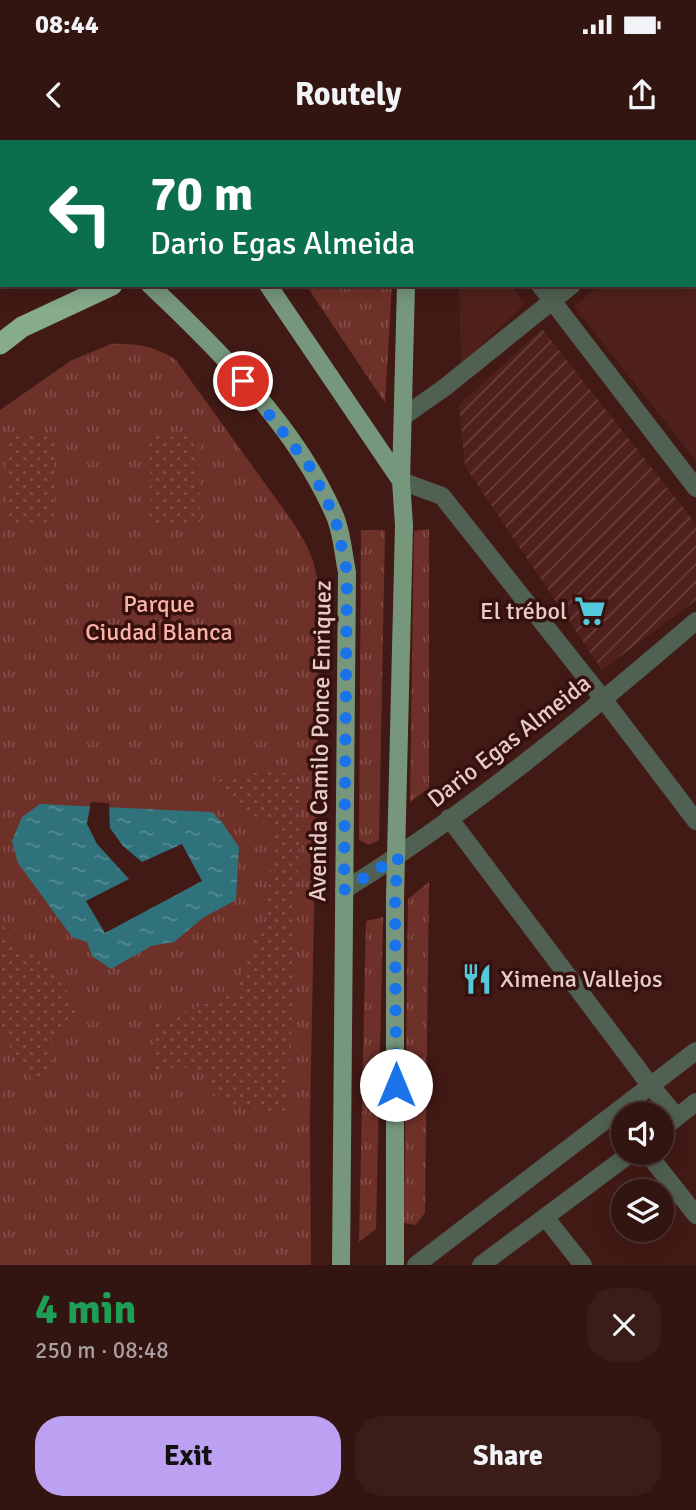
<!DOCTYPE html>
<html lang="en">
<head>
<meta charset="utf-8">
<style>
	:root { --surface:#321410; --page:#3a1d19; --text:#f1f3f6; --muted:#a89e9f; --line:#4d3330; --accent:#bca0f2 }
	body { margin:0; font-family:Signika,sans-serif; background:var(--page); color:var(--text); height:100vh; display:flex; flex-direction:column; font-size:26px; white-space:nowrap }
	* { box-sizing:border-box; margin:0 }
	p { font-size:23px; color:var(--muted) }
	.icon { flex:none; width:38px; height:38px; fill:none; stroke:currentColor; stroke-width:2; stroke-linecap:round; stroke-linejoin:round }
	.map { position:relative; height:1125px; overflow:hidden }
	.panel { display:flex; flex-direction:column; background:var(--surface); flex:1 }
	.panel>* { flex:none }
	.top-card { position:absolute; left:0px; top:0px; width:696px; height:147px; box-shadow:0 4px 18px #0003,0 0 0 2px var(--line); background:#0b6e4f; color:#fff; overflow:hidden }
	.tools { position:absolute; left:611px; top:962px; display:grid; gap:14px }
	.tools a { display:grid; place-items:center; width:63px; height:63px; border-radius:50%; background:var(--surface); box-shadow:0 4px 18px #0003,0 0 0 2px var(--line); font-size:35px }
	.pin { position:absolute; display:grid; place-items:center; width:60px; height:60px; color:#fff; margin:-30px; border:4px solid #fff; border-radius:50%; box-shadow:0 2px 7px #0007 }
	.me { position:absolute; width:77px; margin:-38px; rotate:0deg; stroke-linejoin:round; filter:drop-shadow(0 0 5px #0008) }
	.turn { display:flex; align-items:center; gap:24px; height:147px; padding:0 35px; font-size:32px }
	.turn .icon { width:91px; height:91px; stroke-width:2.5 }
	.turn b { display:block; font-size:49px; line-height:60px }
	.round { display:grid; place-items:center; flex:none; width:74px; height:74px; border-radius:28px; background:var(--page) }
	.head { display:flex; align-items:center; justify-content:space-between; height:119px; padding:0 35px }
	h1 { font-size:42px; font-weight:700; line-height:52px; color:#1e9e55 }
	.action { display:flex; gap:14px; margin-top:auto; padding:14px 35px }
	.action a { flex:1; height:80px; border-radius:28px; background:var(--accent); color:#111; font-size:28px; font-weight:700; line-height:80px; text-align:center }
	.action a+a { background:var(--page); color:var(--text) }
	.status { display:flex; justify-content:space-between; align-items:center; height:49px; padding:0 35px; background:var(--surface); direction:ltr }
	.status svg { height:19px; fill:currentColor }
	header { display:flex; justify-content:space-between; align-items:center; height:91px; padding:0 35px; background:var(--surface); font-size:32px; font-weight:700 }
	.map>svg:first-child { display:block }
	.built { fill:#50211c }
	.industrial { fill:url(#industrial-furrows) }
	.grass { fill:url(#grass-tufts) }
	.garden { fill:url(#garden-dots) }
	.water { fill:url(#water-ripples) }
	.pier { fill:#421a15 }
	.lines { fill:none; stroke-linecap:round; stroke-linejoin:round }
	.minor { stroke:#506052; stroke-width:18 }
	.major { stroke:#77977c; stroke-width:18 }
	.highway { stroke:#86ac8c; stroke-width:21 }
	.route { stroke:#1a73e8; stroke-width:12; stroke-dasharray:0 21.6 }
	.labels { text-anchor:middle; stroke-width:7; stroke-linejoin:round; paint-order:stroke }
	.park-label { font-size:24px; fill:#fbb2a7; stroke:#36100c }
	.poi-label { font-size:24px; fill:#e6cbc7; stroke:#36100c; text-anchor:end }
	.street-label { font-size:24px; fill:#e6cbc7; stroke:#36100c }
</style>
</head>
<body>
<div class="status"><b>08:44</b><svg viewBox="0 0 49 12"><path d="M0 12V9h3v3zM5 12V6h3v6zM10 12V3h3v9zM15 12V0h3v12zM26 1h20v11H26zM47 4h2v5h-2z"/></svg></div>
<header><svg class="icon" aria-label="back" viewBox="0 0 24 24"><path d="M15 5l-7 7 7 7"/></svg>Routely<svg class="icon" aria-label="share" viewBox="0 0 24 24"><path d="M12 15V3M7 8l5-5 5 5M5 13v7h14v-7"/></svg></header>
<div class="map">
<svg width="696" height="1125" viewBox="0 0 696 1125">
	<defs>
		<pattern id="industrial-furrows" width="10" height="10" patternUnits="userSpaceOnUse" patternTransform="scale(1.75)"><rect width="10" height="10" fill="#50211c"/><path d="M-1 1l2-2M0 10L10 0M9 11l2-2" fill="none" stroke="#69403c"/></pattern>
		<pattern id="grass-tufts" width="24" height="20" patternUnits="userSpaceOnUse" patternTransform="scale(1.75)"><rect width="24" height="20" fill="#6e3129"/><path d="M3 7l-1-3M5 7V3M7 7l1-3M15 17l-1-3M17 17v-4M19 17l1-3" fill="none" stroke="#834e47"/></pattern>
		<pattern id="garden-dots" width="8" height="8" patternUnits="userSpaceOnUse" patternTransform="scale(1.75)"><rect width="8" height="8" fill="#6e3129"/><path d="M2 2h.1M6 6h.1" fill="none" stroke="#834e47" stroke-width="1.8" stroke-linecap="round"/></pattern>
		<pattern id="water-ripples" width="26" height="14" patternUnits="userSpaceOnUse" patternTransform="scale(1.75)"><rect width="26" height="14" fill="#2f727c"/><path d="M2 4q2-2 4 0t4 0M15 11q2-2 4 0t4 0" fill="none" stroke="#578b93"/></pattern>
	</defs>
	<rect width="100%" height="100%" fill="#421a15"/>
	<path class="built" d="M696,71V321L574,166L600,145H695Z
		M459,145H511L525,164L461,224Z"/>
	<path class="industrial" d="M542,189L696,384V460L602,530L465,326L459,265Z"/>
	<path class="grass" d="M306,145H392L385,263Z
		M111,204C135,203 155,206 176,220L292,381C311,410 316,423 320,458L310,978L311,1125H0V270L72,220Z
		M429,389V648L410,662L414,391Z
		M361,390H385L379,700L369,705L359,700Z
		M429,742L425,1073L415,1085L404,1083L408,759Z
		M383,777L376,1089L359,1102L366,781Z"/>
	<path class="garden" d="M54,295L55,382L6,383L5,296Z
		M198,295L200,382L151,383L150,296Z
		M268,632L293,634L301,646L288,977L214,959L207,931L183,927L156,930L153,885L236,852L255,796L267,787L272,687L215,650V637Z
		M2,785L24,813L33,808L81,869C53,893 48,893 54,931L32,940L0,891Z"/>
	<path class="water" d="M40,664L211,672L221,681L239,707L236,760L204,777L174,802L151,806L111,829L92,816L87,802L72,797L18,723L12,701L22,677Z"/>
	<path class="pier" d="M91,662L109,663L110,688L123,706L142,722L182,704L202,741L105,793L86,761L129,739L97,704L87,684Z"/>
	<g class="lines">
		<path class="minor" d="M680,0L681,2
			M695,20L696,21
			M695,47L696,46
			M540,145L696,348
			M404,276L444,248L572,145
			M401,341L442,356L604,560L696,681
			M449,678L650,945L677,977
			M344,750C468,674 585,576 696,481
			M662,989L696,962
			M647,1013L696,1075
			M545,1077L583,1125
			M416,1125L696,911
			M481,1125L631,1013"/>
		<path class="major" d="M274,2L276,0
			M408,2V0
			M150,145C218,209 297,288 334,374C342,391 343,413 347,432L341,1125
			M268,145L401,341
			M395,1125V758L404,385L401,341L406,145"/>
		<path class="highway" d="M193,0L195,2
			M70,2L72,0
			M0,96L2,94
			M0,204L22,187L112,145"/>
	</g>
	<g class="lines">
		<path class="route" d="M243,241L310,327L335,377L347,432L344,750L398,717L395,758L396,945"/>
	</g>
	<defs>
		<symbol id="supermarket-bare" viewBox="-9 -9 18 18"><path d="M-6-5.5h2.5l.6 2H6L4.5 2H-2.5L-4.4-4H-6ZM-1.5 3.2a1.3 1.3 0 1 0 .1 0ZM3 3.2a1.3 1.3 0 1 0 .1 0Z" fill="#53cadc" stroke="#36100c" stroke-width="2.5" paint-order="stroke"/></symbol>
		<symbol id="restaurant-bare" viewBox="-9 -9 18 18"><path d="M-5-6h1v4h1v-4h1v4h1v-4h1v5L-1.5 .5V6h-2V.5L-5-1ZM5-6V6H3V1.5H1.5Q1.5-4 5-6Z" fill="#53cadc" stroke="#36100c" stroke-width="2.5" paint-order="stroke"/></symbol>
	</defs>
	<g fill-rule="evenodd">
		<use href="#supermarket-bare" x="568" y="449" width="44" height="44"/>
		<use href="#restaurant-bare" x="455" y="817" width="44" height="44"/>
	</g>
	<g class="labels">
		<g class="park-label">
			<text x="159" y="472">Parque<tspan x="159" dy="28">Ciudad Blanca</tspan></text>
		</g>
		<g class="poi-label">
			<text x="567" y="479">El trébol</text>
			<text x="500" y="847" text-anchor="start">Ximena Vallejos</text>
		</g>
		<g class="street-label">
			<text transform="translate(320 601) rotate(-89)" y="8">Avenida Camilo Ponce Enriquez</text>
			<text transform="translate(509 601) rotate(-38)" y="8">Dario Egas Almeida</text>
		</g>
	</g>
</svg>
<div class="tools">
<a><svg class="icon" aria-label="sound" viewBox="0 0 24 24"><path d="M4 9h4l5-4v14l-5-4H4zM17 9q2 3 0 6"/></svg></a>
<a><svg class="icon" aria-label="layers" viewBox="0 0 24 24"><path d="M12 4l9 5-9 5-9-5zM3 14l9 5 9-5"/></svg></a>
</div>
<div class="pin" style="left:243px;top:241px;background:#d93025"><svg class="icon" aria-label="arrive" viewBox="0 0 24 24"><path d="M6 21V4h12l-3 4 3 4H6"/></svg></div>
<svg class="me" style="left:396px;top:945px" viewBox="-20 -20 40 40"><circle r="19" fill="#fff"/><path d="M0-13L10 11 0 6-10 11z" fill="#1a73e8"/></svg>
<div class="top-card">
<div class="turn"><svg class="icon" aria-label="left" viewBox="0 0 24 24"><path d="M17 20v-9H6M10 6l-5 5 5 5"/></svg><div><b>70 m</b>Dario Egas Almeida</div></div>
</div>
</div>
<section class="panel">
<div class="head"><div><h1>4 min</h1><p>250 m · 08:48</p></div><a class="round"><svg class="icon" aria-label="close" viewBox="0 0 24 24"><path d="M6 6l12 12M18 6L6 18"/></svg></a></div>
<div class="action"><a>Exit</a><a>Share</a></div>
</section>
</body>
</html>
